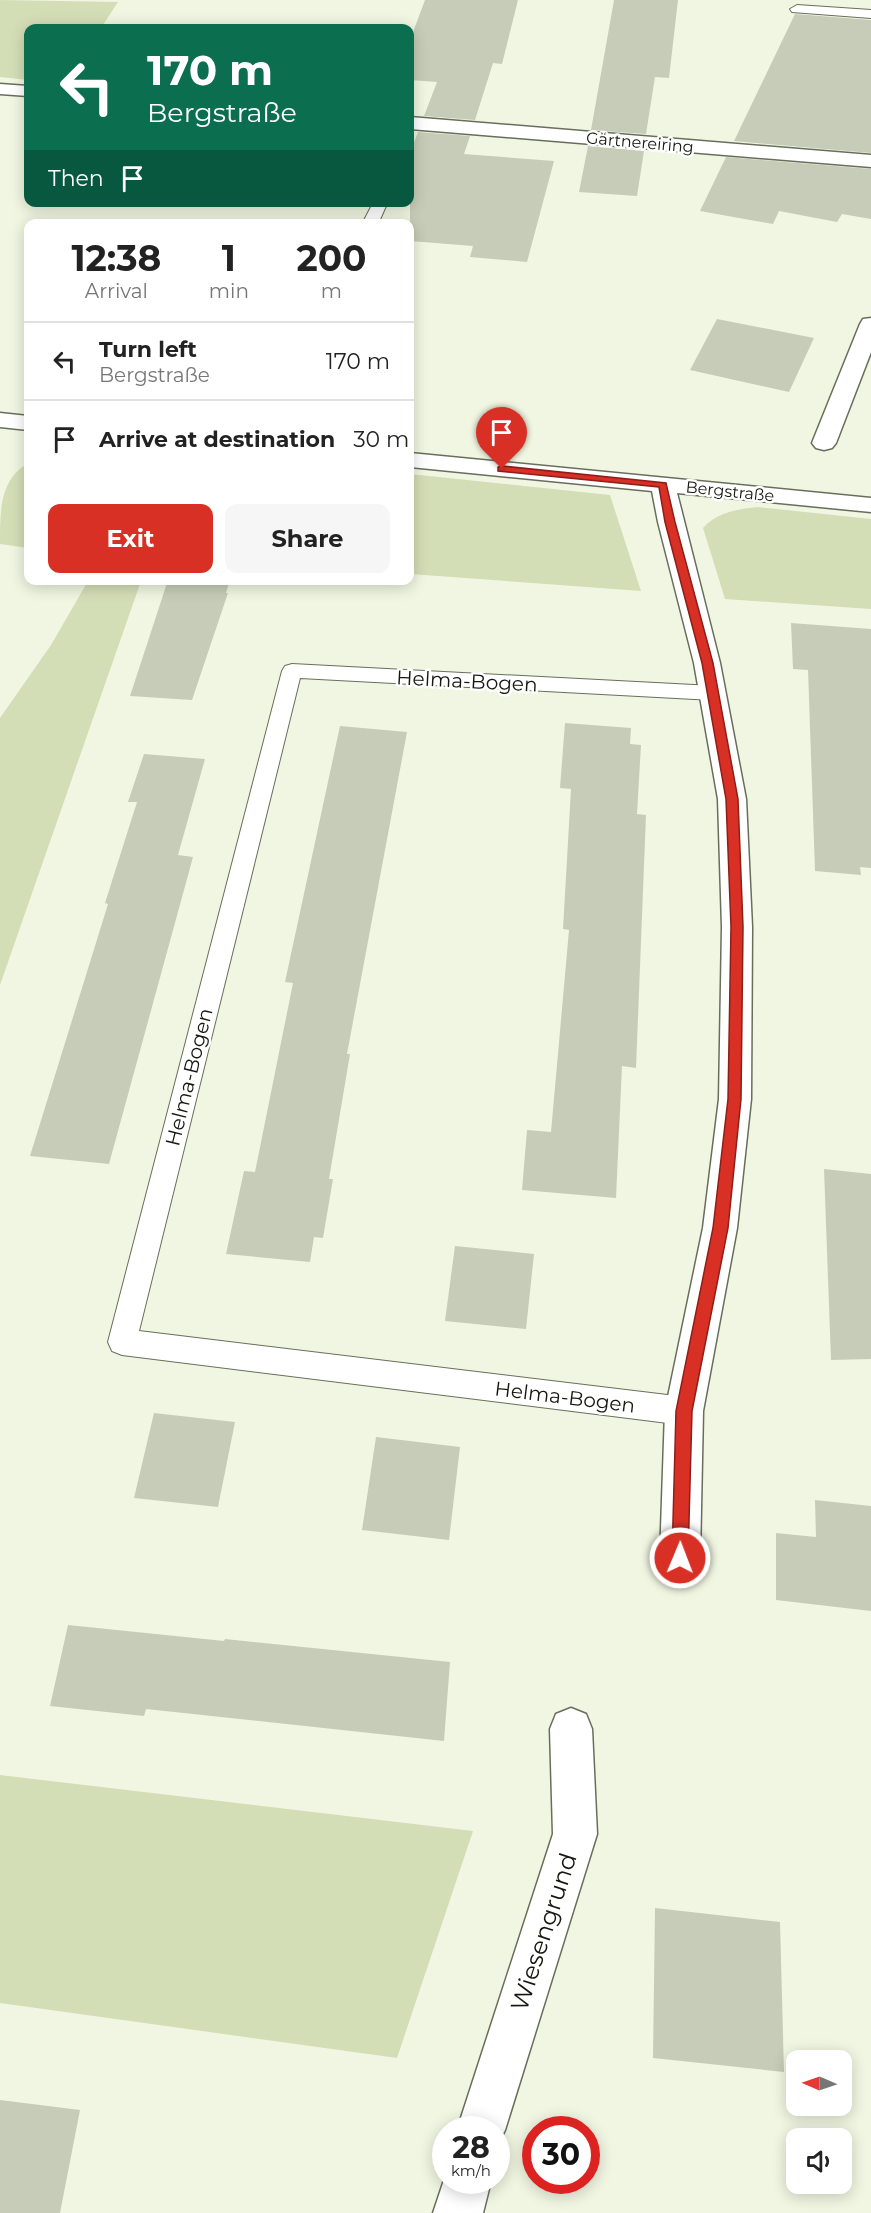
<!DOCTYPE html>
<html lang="en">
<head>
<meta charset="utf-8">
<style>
	:root { --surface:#fff; --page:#f6f6f6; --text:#222; --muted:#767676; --line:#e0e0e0; --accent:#d93025 }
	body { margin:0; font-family:Montserrat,sans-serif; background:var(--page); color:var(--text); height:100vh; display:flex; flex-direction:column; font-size:22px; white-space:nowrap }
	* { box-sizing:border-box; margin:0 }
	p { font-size:20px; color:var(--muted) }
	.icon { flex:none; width:33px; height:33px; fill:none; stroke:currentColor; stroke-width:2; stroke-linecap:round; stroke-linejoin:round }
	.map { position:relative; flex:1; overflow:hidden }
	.drawer { position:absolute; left:24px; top:219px; width:390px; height:366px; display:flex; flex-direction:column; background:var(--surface); border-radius:12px; box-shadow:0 3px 15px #0003 }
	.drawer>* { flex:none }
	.guide { position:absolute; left:24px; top:24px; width:390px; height:183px; border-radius:12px; box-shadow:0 3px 15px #0003; background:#0b6e4f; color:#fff; overflow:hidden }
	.needle { width:39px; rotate:272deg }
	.buttons { position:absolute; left:786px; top:2050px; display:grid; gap:12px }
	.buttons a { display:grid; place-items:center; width:66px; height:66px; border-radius:12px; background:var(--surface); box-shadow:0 3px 15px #0003; font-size:30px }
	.speed { position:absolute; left:432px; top:2116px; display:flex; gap:12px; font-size:30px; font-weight:700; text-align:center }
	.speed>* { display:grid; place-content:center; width:78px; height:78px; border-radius:50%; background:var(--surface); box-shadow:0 3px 15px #0003; line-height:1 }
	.speed small { font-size:15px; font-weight:400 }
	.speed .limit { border:9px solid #d22; background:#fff; color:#111 }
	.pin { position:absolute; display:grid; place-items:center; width:51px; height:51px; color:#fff; margin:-62px -26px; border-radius:50% 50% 50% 0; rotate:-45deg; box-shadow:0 0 6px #0007 }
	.pin .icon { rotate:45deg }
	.me { position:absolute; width:66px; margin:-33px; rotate:1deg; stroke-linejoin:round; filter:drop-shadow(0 0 4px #0008) }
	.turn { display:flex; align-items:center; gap:21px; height:126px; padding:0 24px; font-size:27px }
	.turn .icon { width:78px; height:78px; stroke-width:2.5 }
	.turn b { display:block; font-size:42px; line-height:51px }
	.then { display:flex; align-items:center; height:57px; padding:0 24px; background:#0003; gap:12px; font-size:22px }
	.eta { display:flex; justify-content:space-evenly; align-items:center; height:102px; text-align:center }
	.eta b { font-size:36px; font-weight:700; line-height:42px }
	.primary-button { display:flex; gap:12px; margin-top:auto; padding:12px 24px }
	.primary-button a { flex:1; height:69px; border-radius:12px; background:var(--accent); color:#fff; font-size:24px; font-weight:700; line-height:69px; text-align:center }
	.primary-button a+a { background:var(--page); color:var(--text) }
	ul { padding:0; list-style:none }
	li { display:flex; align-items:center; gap:18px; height:78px; padding:0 24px; border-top:2px solid var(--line) }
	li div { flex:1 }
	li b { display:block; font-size:22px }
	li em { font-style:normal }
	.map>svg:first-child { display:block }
	.green { fill:#d4deb6 }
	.building { fill:#c7ccb8 }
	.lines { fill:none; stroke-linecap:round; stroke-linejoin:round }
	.lane-casing { stroke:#696e5c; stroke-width:2 }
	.street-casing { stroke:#696e5c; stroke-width:3 }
	.lane { fill:#fff; fill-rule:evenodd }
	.street { fill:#fff; fill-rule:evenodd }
	.route { fill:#d93025; stroke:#8d1f18; stroke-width:1.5 }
	.labels { text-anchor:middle; stroke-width:5; stroke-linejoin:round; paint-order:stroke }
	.far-street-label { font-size:16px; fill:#151710; stroke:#fff }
	.street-label { font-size:20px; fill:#151710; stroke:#fff }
	.near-street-label { font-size:24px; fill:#151710; stroke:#fff }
</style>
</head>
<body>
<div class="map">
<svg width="871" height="2213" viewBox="0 0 871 2213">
	<rect width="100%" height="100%" fill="#f1f6e2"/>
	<path class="green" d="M0,0L118,2L101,28H28V80L0,77Z
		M28,463V548L0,544C0,509 0,480 28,463Z
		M410,474L610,495L641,591L410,574Z
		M758,507L871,519V609L725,599L703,528C717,512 738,509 758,507Z
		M88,581H141L0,985V718L51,645Z
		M0,1775L473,1831L397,2058L0,2003Z"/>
	<path class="building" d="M425,0H518L502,64L493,63L475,120L424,116L437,82L410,80V40Z
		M614,0H678L669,78L655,77L646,134L591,130Z
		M795,14L871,20V153L734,141Z
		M418,132L470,136L464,154L554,161L527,262L470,257L473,246L410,241V153Z
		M588,146L644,151L637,196L579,192Z
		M726,157L871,169V219L842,214L837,222L779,211L773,224L700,211Z
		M717,319L814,338L789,392L690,370Z
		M168,580H230L226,593H228L192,700L130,696Z
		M791,623L871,629V868L860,867L861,875L815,871L808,670L793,669Z
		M565,723L631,728L630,744L641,745L637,814L646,815L636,1068L622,1066L616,1198L522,1190L527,1130L551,1132L569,930L563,929L571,789L560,788Z
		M340,726L407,732L347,1054H350L329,1179H333L323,1238L314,1237L310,1262L226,1254L244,1171L255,1172L293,983L285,982Z
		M144,754L205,759L178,855L193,857L109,1164L30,1156L108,904L105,903L137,802H128Z
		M824,1169L871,1174V1359L831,1360Z
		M455,1246L534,1254L526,1329L445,1321Z
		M154,1413L235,1422L218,1507L134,1498Z
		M376,1437L460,1447L449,1540L362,1530Z
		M815,1500L871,1506V1611L776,1600V1533L816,1537Z
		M68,1625L224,1641L225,1639L450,1662L444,1741L146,1709L144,1716L50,1706Z
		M655,1908L780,1922L784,2072L653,2058Z
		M0,2100L80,2110L60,2213H0Z"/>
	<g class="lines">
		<defs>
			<path id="lane" d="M797,5L871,10V18L792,12L790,9Z
				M373,203H383L386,206L378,224H362Z
				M292,664L713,686L720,688L723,693L720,698L713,700L300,678L139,1331L684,1397L694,1401L698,1411L694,1421L684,1425L122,1355L112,1351L108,1342L282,671L285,666Z"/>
			<path id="street" d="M0,84L28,86V96L0,94Z
				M410,117L871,155V167L410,129Z
				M871,318V352L836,443L832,448L824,450L816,448L812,443L860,324L863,319Z
				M0,413L28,416V430L0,427Z
				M410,453L871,498V512L677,493L720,663L746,799L752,927L751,1099L737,1228L703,1411L700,1558L694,1572L680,1578L666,1572L660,1558L665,1411L703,1228L719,1099L722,927L718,799L694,663L658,522L652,491L410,467Z
				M571,1708L586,1714L592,1729L597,1834L505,2130L496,2148V2130H457L553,1834L550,1729L556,1714Z
				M446,2174V2181H491L483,2213H433Z"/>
		</defs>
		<use href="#lane" class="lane-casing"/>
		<use href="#street" class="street-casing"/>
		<use href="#lane" class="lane"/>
		<use href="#street" class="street"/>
	</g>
	<path class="route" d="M502,466L666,483L675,522L713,663L738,799L743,927L741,1099L728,1228L692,1411L688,1558L686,1564L680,1567L674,1564L672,1558L676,1411L713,1228L728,1099L731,927L726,799L702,663L665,522L659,487L498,471V467Z"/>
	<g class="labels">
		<g class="far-street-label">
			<text transform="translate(640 142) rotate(5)" y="6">Gärtnereiring</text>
			<text transform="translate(730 491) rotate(6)" y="6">Bergstraße</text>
		</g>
		<g class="street-label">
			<text transform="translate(467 681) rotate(3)" y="7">Helma-Bogen</text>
			<text transform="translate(189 1077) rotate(-76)" y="7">Helma-Bogen</text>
			<text transform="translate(565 1397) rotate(7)" y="7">Helma-Bogen</text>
		</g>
		<g class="near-street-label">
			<text transform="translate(544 1932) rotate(-72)" y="8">Wiesengrund</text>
		</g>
	</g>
</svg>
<div class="buttons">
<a><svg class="needle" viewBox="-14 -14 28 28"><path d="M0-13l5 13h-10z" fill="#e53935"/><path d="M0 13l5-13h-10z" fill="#767676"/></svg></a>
<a><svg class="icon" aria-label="sound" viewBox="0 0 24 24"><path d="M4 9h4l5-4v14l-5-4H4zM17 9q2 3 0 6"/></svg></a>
</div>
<div class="speed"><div>28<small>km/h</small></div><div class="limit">30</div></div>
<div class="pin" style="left:502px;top:469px;background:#d93025"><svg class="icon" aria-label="arrive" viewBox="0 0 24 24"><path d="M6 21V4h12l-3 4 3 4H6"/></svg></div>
<svg class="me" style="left:680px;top:1558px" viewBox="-20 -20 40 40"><circle r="17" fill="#d93025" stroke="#fff" stroke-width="3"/><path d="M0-11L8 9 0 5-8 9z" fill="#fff"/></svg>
<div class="guide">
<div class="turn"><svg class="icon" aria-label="left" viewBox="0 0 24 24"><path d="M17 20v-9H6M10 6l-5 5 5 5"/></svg><div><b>170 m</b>Bergstraße</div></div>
<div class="then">Then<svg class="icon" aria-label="arrive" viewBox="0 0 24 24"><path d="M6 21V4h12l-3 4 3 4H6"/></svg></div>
</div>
<section class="drawer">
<div class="eta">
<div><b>12:38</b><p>Arrival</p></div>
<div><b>1</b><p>min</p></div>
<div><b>200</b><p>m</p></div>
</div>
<ul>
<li><svg class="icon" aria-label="left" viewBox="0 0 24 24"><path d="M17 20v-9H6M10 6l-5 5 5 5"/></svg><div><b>Turn left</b><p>Bergstraße</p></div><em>170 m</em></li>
<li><svg class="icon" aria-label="arrive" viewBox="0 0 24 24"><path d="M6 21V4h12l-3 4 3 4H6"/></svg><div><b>Arrive at destination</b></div><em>30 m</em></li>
</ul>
<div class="primary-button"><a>Exit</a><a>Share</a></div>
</section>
</div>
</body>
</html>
